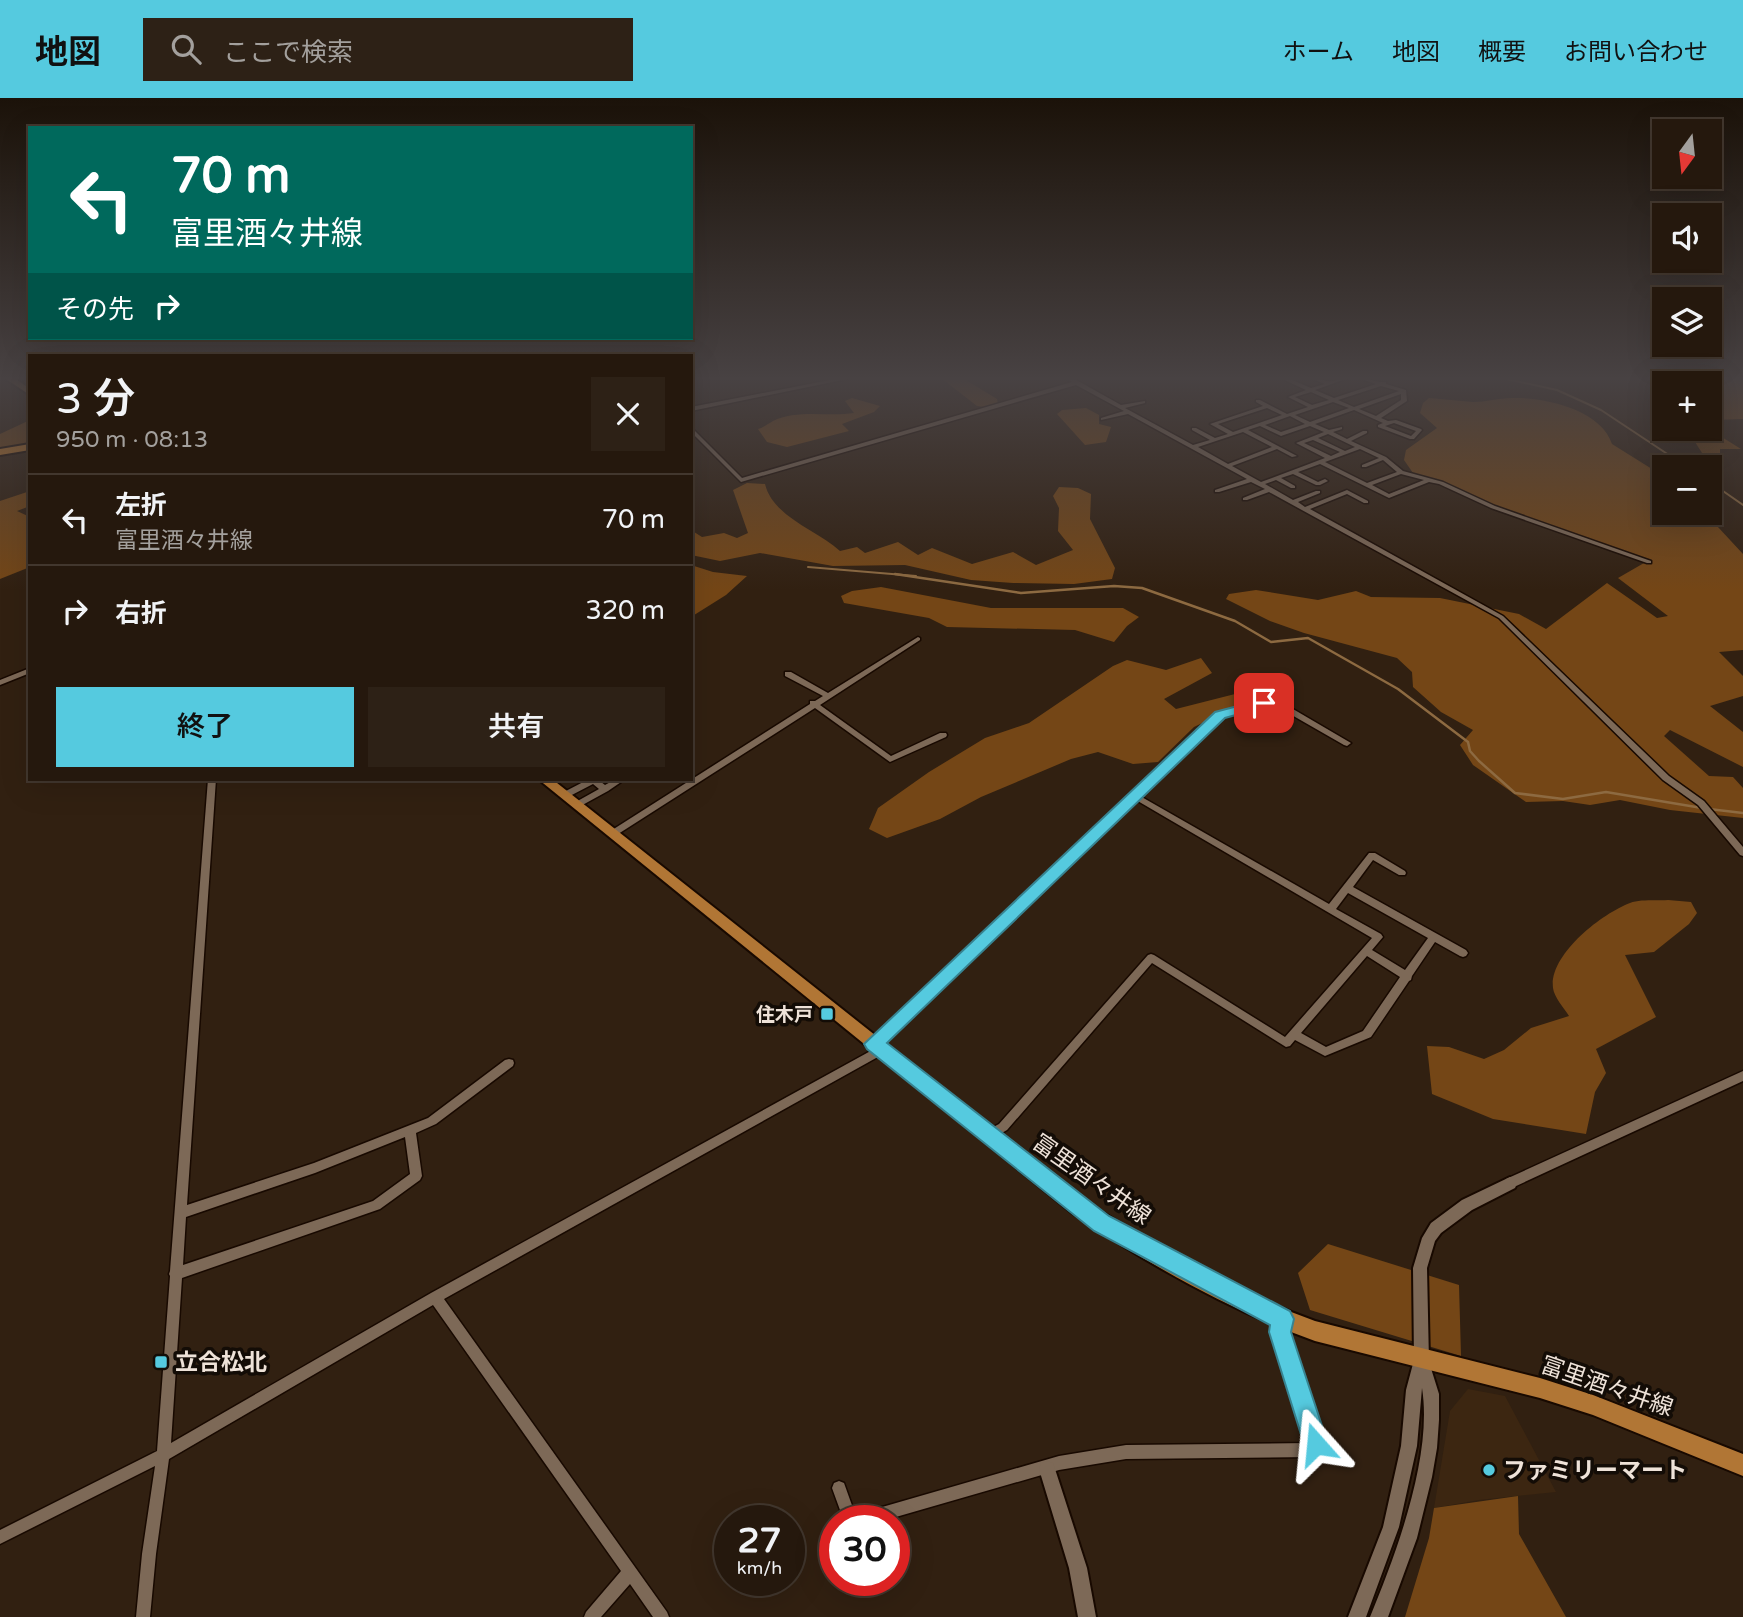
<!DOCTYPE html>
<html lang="ja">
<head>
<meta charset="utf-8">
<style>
	:root { --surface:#25180d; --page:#2d2116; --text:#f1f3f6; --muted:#a3a09d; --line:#42372e; --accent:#55cadf }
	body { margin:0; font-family:"Varela Round","Noto Sans JP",sans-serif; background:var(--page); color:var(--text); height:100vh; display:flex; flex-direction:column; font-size:26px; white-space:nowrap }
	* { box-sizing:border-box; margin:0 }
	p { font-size:23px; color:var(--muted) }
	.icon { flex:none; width:38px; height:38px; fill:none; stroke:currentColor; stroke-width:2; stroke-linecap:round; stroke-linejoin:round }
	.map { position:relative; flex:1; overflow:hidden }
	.side { position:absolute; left:28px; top:256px; width:665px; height:427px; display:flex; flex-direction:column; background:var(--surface); border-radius:0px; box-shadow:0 7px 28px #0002,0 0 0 2px var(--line) }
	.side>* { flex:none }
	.hud { position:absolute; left:28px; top:28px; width:665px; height:214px; border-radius:0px; box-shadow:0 7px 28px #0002,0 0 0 2px var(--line); background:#00695c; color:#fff; overflow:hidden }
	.needle { width:46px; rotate:195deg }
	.buttons { position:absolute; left:1652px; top:21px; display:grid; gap:14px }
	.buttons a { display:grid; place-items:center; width:70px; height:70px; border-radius:0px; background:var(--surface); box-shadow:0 7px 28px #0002,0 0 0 2px var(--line); font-size:35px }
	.speed { position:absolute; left:714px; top:1407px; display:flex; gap:14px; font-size:35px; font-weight:700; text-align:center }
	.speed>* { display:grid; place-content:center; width:91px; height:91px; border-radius:50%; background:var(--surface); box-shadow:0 7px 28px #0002,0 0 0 2px var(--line); line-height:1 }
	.speed small { font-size:18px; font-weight:400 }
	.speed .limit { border:10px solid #d22; background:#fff; color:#111 }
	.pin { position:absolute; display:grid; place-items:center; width:60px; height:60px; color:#fff; margin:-30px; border-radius:14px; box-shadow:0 4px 10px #0006 }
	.me { position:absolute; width:77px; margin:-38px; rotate:342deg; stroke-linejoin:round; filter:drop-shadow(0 0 5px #0008) }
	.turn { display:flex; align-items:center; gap:24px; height:147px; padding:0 28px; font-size:32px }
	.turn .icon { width:91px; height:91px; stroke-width:2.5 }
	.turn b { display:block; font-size:49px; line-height:60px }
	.then { display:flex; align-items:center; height:66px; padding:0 28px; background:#0003; gap:14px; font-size:26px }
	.round { display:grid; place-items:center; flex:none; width:74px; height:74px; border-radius:0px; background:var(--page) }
	.head { display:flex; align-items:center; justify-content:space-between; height:119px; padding:0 28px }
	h1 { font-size:42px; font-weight:600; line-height:52px }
	.primary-button { display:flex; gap:14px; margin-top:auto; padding:14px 28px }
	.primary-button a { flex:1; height:80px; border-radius:0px; background:var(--accent); color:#111; font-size:28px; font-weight:600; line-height:80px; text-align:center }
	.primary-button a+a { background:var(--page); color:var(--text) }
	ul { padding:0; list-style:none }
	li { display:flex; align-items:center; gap:21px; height:91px; padding:0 28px; border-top:2px solid var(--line) }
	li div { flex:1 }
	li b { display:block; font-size:26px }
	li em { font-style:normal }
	header { display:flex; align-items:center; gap:42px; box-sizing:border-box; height:98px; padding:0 35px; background:var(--accent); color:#111 }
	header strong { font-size:33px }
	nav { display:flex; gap:38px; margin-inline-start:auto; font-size:24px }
	.search { width:490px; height:63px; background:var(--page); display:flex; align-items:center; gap:18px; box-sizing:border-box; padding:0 24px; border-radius:0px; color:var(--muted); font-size:26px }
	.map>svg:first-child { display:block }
	.built { fill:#3c2611 }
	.forest { fill:#744616 }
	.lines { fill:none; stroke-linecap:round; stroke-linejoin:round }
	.stream-far1 { stroke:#8d6a41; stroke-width:2 }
	.stream { stroke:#8d6a41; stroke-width:2.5 }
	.minor-casing { stroke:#180900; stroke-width:3 }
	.tertiary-casing { stroke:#180900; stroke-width:4 }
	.primary-casing { stroke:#180900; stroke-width:4 }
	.trunk-casing { stroke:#180900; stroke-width:4 }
	.minor { fill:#7d6957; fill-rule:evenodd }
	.tertiary { fill:#7d6957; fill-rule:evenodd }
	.primary { fill:#b17635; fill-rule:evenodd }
	.trunk { fill:#c27a2a; fill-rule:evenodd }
	.route { fill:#55cadf; stroke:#378391; stroke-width:2 }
	.poi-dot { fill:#55cadf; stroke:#130c06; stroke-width:2.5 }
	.labels { text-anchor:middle; stroke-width:7; stroke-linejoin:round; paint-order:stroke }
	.poi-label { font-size:19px; font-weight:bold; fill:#eee2d8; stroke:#130c06; text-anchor:end }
	.near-street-label { font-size:23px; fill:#eee2d8; stroke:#130c06 }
	.near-poi-label { font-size:23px; font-weight:bold; fill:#eee2d8; stroke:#130c06; text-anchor:start }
</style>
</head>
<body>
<header>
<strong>地図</strong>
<div class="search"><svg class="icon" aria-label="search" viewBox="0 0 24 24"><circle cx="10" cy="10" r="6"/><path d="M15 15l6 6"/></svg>ここで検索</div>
<nav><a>ホーム</a><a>地図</a><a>概要</a><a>お問い合わせ</a></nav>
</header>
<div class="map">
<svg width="1743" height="1519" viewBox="0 0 1743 1519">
	<rect width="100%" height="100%" fill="#312011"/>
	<path class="built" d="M1468,1291L1505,1298L1556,1394L1479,1402L1434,1410L1450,1313Z"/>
	<path class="forest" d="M961,279L997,301L999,311L977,308L941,280Z
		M1743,279V321L1710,322V285H1674L1670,279Z
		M852,300L880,308L874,314L842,326L849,333L787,349L767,344L758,331C764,329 768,326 773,323C796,311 829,319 854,315L845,303Z
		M1429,300C1444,301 1458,303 1473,304C1486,304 1499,300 1512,300C1543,299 1601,311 1612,346L1652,371L1664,382V415H1705L1743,456V552L1719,554L1743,578V598L1710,608L1743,634V669L1670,632L1664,638L1709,678L1733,679L1743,690V720L1670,712L1620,702L1590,707L1563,703L1526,704L1473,667L1460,647L1473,632L1441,614L1413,589L1412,574L1397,560L1304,535L1270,523L1226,501L1229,496L1256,492L1318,502L1356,493L1371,499L1440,500L1519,516L1546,531L1607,485L1657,520L1668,518L1618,480L1644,465L1413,375L1404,362L1406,352L1437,330L1420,315L1423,305Z
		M1086,310L1099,317V326L1111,329L1106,344L1085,347L1057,316L1062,312Z
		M30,322V348L0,353V336Z
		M1694,331H1709L1741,351H1720V358H1704L1695,344L1699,336Z
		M747,385L765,386C773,419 817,432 840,453L857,449L865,455L898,444L918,457L932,450L972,466L1013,454L1036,467L1073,452L1058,433L1059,410L1053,398L1059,389L1078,390L1091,396L1090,421L1115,470L1112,481L1074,486L1013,485L971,482L905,467L833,468L760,455L720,463L691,457V432L702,439L724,435L737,440L748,435L733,392Z
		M30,393V408L17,413L30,419V469L0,481V403Z
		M691,467L713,474L747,478L726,497L691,519Z
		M881,489L991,510H1123L1139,519L1127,528L1114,544L1075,532L947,529L929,520L844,505L841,498L852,493Z
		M1201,560L1212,575L1164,601L1176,611L1235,596L1250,602L1194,629L1158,664L1133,666L1098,654L1071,661L981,699L940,721L887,740L869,731L878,710L929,674L985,640L1029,625L1113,568L1127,562L1166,572Z
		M1668,802L1691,804L1697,815L1689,826L1654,854L1625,857L1656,919L1596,951L1606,975L1595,994L1586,1036L1493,1021L1432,996L1427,948L1449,949L1484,961L1504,952L1531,930L1569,918C1564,910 1554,899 1553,890C1549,857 1601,816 1630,805C1640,801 1656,803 1668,802Z
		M1328,1146L1459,1187L1461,1258L1310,1212L1298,1175Z
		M1518,1398L1519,1436L1566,1519H1405L1429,1440L1434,1410Z"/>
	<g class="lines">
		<path class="stream-far1" d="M1497,279L1557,292L1601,312L1687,369
			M1710,384L1743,407
			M808,469L916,478"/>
		<path class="stream" d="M895,476L1021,495L1114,488L1142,490L1235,523L1271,544L1308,540L1398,591L1468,644L1470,653L1479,663L1515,695L1563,701L1606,694L1702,710
			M1709,711L1743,715"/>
		<defs>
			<path id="minor" d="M845,279H857L691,313V309Z
				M1064,279H1071L1121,307L1145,303V305L1125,310L1193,347L1210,342L1192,332V330H1196L1215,340L1228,336L1210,326L1263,308L1256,304V302H1260L1287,316L1308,309L1288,299L1306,292L1278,279H1285L1311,290L1325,286L1308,279C1316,279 1325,284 1333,283C1339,282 1344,279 1351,279L1315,292L1334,300L1376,286L1355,279C1366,279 1376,285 1386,284V286L1406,292L1407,303L1381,320L1388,323L1396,322L1421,331L1422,332L1414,341H1410L1378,329V327L1383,325L1354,312L1315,326L1329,332L1342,329V331L1333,334L1347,341L1363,333H1367V335L1351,343L1386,359L1403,373L1443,384L1495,408L1651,463V465H1647L1491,410L1439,386L1429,384L1389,400L1320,366L1298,374L1318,384L1325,381L1328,383L1320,387H1316L1293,376L1281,380L1295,388V390H1291L1276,382L1265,386L1293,402L1316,393H1320V395L1298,404L1305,409L1347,392L1368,403V405H1364L1347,396L1310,411L1503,518L1669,678L1704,703L1743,749V758L1740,757L1698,707L1663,682L1499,520L1269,394L1247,402H1243V400L1265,391L1251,384L1219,394H1215V392L1247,381L1128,316L1101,322V320L1124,313L1076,287L741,384L691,334V329L742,380L1072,284ZM1381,288L1399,293L1354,309L1338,302ZM1311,294L1329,302L1312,307L1295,299ZM1401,296V302L1376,318L1359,311ZM1333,304L1349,310L1310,324L1295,317ZM1267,310L1282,317L1233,334L1218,326ZM1290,318L1305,326L1281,334L1265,327ZM1394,325L1416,333L1411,338L1385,328ZM1260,328L1281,338L1310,328L1324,334L1296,345L1325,360L1261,384L1232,368L1277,351L1292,359L1297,358L1248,332ZM1243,334L1272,349L1228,366L1198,349ZM1328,336L1355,349L1345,353L1318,340ZM1313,342L1340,354L1331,358L1304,345ZM1360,351L1379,360L1362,367V369H1366L1383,362L1397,374L1367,385L1325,364ZM1401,376L1424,382L1389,396L1372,387Z
				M918,539L920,540V542L820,607L891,658L940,635H946L947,637L946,639L890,664L815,610L615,738H609L608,736L609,734L810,606V603H815L823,598L785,578V574H791L828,595Z
				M30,570V575L0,587V582Z
				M1264,603L1281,604L1351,645L1347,648L1344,647L1276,608L1264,607L1223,619L1140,698L1329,806L1369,755H1375L1405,773L1406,775L1405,777H1399L1373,762L1353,789L1466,852L1468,855L1466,858L1463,859L1460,858L1435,844L1412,878L1411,882L1409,883L1371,939L1325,958L1295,942L1290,948L1286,949L1152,865L1007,1032L988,1043L984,1042L983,1038L984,1034L999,1026L1148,857L1151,856L1154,857L1285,939L1372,840L1136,702L878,949L881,948L885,949L886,952L885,955L444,1201L667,1514L669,1519H653L630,1486L601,1519H584L586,1514L621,1473L433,1207L169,1361L156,1456L150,1519H136L142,1456L155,1368L0,1446V1432L157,1353L170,1178L169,1176L170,1173L208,681H216L187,1107L314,1065L428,1020L505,962L509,961L513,962L514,965L513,968L436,1026L416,1035L422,1078L420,1082L380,1111L182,1180L171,1345L431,1195L876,950L870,949L869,946L870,943L1130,698V695L1134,694L1217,615ZM1348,795L1428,840L1405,872L1372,852L1383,839L1381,836L1336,811ZM1367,858L1400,879L1363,933L1326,949L1301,935ZM405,1039L410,1076L373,1103L183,1167L186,1119L315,1075Z
				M589,681H597L605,687L616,681H623L624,682L608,693L577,710L574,709L573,707L574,705L599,691L593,686L568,699H562L561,697L562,695Z
				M1743,973V983L1514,1089L1510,1090L1506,1089L1504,1085L1506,1081Z
				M1282,1215L1286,1217L1288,1221L1286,1234L1323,1346L1317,1357L1312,1359L1126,1361L1059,1372L882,1423H844L832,1390L834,1385L839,1383L844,1385L854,1413L858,1416L1059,1358L1126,1347L1309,1345L1274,1234L1278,1217Z"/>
			<path id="tertiary" d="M1510,1079L1515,1080L1517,1085L1515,1090L1472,1112L1441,1135L1435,1143L1427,1170L1429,1264L1439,1296V1322L1437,1350L1432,1379L1417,1440L1388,1519H1370C1396,1456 1433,1358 1422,1290L1417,1348L1399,1429L1366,1519H1348L1383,1429L1401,1348L1406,1292L1414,1262L1413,1170L1422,1140L1431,1125L1462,1102Z
				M1047,1363L1053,1365L1055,1371L1087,1470L1096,1519H1078L1069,1470L1039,1371L1041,1365Z"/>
			<path id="primary" d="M3,279H13L30,291V297Z
				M538,681H552L1083,1102C1153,1147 1237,1195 1315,1223L1540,1280L1593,1297L1743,1356V1378L1593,1317L1540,1300L1315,1243C1229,1212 1146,1165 1071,1114Z"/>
			<path id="trunk" d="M30,346V352L0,357V351Z"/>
		</defs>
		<use href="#minor" class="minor-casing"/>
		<use href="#tertiary" class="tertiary-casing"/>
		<use href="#primary" class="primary-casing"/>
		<use href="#trunk" class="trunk-casing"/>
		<use href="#minor" class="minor"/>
		<use href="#tertiary" class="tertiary"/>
		<use href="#primary" class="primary"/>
		<use href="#trunk" class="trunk"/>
	</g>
	<linearGradient id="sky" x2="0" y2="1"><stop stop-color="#1b1209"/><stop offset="0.57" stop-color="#484243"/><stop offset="1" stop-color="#484243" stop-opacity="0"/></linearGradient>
	<rect width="1743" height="492" fill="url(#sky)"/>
	<path class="route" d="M1264,601L1269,602V608L1225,620L887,945L1109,1118L1290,1213L1294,1221L1291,1234L1328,1346L1325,1354L1316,1358L1308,1354L1304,1346L1269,1234L1270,1227L1094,1133L867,951L864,946L1215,614Z"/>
	<g class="poi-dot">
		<rect x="820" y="909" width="14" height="14" rx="3.5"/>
		<rect x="154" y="1257" width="14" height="14" rx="3.5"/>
		<circle cx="1489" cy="1372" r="7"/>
	</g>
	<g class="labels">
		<g class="poi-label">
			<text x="813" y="923">住木戸</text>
		</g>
		<g class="near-street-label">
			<text transform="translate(1092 1081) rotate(35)" y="8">富里酒々井線</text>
			<text transform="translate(1607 1288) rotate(19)" y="8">富里酒々井線</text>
		</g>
		<g class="near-poi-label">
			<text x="175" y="1272">立合松北</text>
			<text x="1503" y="1380">ファミリーマート</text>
		</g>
	</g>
</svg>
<div class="buttons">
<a><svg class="needle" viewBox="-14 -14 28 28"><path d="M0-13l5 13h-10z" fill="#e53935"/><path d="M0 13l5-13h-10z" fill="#a3a09d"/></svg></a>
<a><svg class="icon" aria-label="sound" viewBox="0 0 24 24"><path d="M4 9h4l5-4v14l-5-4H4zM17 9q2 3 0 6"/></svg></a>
<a><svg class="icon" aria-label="layers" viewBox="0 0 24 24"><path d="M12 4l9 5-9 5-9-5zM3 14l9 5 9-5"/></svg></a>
<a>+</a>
<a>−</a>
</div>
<div class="speed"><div>27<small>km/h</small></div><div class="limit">30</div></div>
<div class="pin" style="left:1264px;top:605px;background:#d93025"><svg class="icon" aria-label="arrive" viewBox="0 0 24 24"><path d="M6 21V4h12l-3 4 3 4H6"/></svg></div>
<svg class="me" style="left:1316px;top:1346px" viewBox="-20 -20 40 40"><path d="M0-17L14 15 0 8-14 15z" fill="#55cadf" stroke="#fff" stroke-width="4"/></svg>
<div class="hud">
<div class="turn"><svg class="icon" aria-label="left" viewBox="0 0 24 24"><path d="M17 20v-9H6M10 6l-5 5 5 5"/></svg><div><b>70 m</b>富里酒々井線</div></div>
<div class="then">その先<svg class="icon" aria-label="right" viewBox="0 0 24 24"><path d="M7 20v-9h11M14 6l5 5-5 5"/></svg></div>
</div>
<section class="side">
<div class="head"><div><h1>3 分</h1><p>950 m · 08:13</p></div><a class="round"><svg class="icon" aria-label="close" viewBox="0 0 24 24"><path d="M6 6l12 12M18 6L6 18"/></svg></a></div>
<ul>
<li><svg class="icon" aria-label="left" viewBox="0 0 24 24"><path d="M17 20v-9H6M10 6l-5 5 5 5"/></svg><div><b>左折</b><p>富里酒々井線</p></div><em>70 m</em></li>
<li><svg class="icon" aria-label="right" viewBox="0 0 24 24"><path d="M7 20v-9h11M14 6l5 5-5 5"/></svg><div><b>右折</b></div><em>320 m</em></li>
</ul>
<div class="primary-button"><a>終了</a><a>共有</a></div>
</section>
</div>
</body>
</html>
